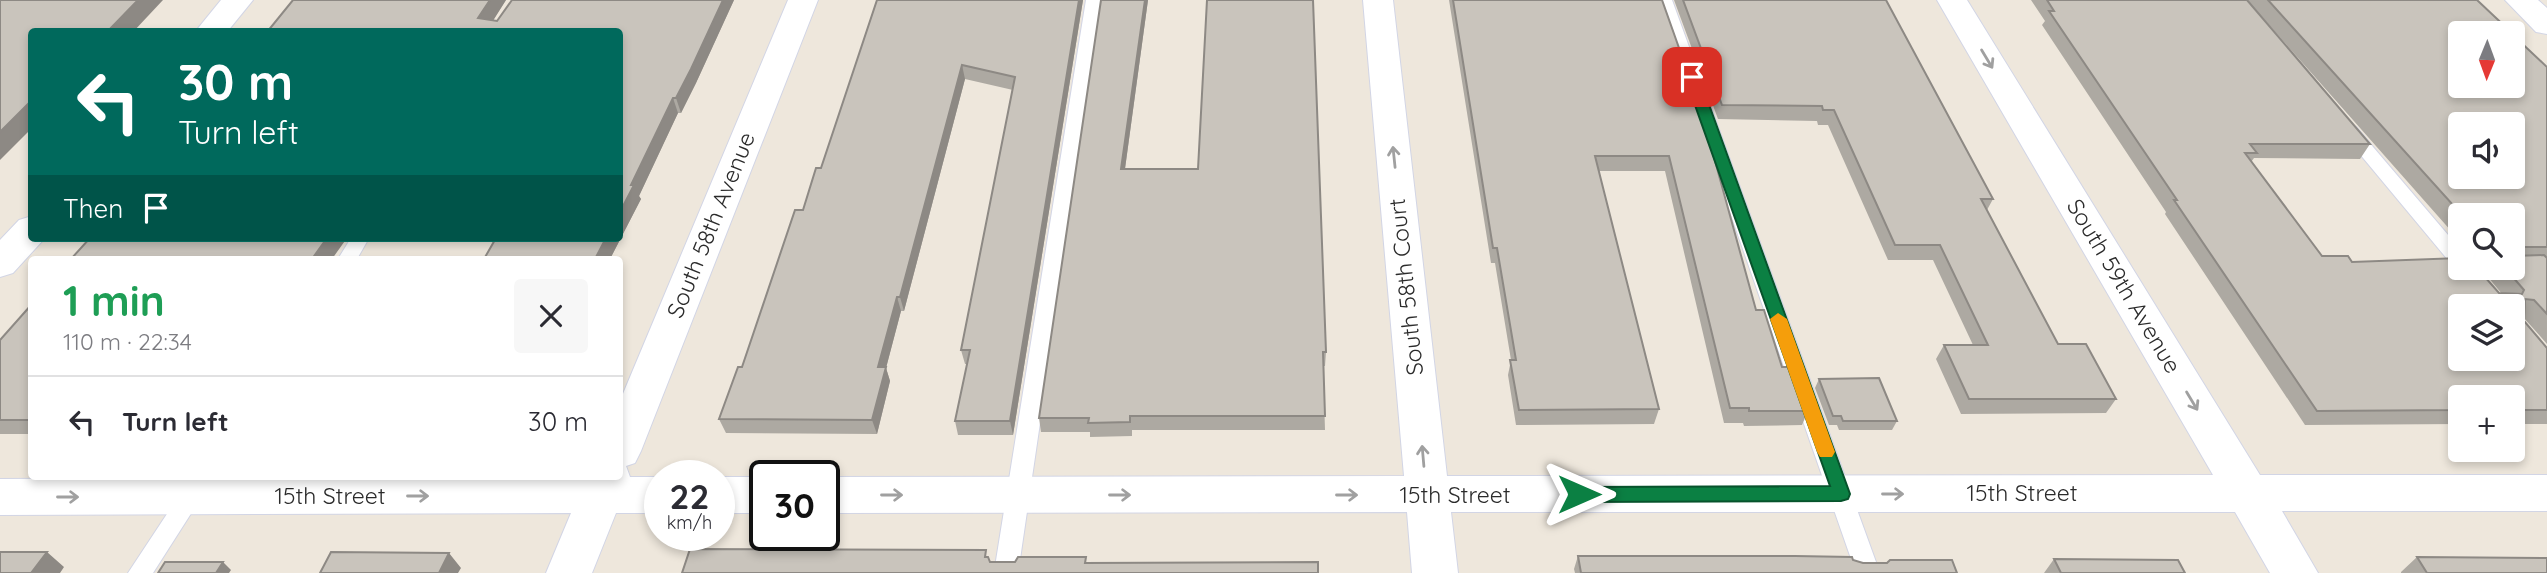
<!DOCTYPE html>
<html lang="en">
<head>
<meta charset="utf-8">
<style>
	:root { --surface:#fff; --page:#f7f7f7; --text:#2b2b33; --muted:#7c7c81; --line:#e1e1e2 }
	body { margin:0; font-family:Quicksand,sans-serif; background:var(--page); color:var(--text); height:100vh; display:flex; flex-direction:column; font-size:26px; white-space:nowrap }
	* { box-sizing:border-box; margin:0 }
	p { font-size:23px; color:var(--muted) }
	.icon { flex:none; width:38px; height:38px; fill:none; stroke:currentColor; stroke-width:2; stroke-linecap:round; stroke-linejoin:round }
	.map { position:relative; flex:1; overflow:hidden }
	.side { position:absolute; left:28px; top:256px; width:595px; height:224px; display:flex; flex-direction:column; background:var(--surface); border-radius:7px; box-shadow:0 4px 10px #0003 }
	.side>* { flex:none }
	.hud { position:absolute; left:28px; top:28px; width:595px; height:214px; border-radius:7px; box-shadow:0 4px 10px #0003; background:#00695c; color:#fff; overflow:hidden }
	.needle { width:46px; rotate:181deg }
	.tools { position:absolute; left:2448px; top:21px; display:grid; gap:14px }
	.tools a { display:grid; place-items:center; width:77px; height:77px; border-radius:7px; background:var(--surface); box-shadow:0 4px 10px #0003; font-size:35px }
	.speed { position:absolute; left:644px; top:460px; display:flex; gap:14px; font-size:35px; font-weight:700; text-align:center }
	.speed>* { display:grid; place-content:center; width:91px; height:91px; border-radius:50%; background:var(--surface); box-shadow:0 4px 10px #0003; line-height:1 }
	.speed small { font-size:18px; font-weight:400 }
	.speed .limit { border:4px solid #111; border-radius:10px; background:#fff; color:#111 }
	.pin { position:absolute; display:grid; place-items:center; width:60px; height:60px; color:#fff; margin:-30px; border-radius:14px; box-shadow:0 4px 10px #0006 }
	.me { position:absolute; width:77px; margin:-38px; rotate:90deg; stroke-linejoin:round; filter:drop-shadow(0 0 5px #0008) }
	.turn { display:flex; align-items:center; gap:24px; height:147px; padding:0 35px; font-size:32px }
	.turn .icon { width:91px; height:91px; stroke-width:2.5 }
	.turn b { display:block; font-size:49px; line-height:60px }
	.then { display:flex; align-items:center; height:66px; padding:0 35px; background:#0003; gap:14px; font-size:26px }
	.round { display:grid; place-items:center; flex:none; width:74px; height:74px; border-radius:7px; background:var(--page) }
	.headline { display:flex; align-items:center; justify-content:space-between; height:119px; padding:0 35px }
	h1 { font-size:42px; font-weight:700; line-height:52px; color:#1e9e55 }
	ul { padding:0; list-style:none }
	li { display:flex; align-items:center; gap:21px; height:91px; padding:0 35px; border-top:2px solid var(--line) }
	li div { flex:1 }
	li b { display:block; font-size:26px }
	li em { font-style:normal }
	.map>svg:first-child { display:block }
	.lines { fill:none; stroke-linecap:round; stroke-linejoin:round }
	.service-casing { stroke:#d2d5e5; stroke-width:2 }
	.minor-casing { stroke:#d2d5e5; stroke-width:2 }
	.service { fill:#fff; fill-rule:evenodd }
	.minor { fill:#fff; fill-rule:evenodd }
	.wall { fill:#ada9a2 }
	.shaded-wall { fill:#8d8984 }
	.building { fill:#c9c4bc; stroke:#8d8984; stroke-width:2; fill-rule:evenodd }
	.oneway { stroke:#a0a0a0 }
	.route { fill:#0b8043; stroke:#07532c; stroke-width:2 }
	.slow { fill:#f59e0b }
	.labels { text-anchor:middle; stroke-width:7; stroke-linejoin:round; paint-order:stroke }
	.street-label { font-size:23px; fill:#2b2b2b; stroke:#fff }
</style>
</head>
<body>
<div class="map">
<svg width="2547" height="573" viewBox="0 0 2547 573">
	<rect width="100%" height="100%" fill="#eee7dc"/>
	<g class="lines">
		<defs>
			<path id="service" d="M1086,0H1102L1018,573H994Z
				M1656,0H1672L1880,573H1856Z
				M2350,126L2356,127L2460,249V268L2453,266L2344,135L2341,131L2344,127Z
				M351,238H369L357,259H338Z
				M192,476H215L153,573H128Z"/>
			<path id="minor" d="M221,0H253L227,32H195Z
				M788,0H818L641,451L635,463L626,466L630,477H660V513H616L592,573H546L571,513L0,515V479L620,476V401Z
				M1363,0H1393L1447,476L2213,475L1937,0H1967L2260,475H2547V511H2282L2318,573H2270L2235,512H1451L1458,573H1412L1407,512L824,513V477L1404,476Z
				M2505,0H2538L2547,8V34L2536,32Z
				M32,216V238H45L13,273L0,277V240L19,220Z
				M719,477H765V513H719Z"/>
		</defs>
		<use href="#service" class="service-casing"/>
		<use href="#minor" class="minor-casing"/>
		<use href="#service" class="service"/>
		<use href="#minor" class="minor"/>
	</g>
	<path class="wall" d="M293,0H506L493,20L497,21L512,0H734L696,83L681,113H678L639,196L641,199L610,259H484L496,238H620V32H267Z
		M877,0H1083L1013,435H958L955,421L967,364H965L961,350L1013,90L965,79L904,311H901L886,368L890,381L877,434L726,433L719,419L742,367L803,210L821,168Z
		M1101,0H1148L1125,169L1326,352L1325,366H1323L1325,430H1132V436L1090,437V432H1041L1039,418Z
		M1449,0H1662L1756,310L1782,367L1808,411L1802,425L1744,426L1743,423H1724L1665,171H1599L1659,409L1654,424L1516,425L1508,375L1511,360L1495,263H1491Z
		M1674,0H1886L1993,199L1987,210L2058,344L2116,399L2106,413L1961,414L1936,359L1944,345H1973L1933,260H1888L1828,125H1818L1817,121L1718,119Z
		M2031,0H2247L2370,144L2360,159L2254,158L2251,162L2322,256L2502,294L2483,271L2486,268H2513V215H2460V241L2247,0H2477L2547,67V344L2524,318V321L2547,348V424H2513V397H2460V424L2305,425L2165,214L2166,212L2042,25L2045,21Z
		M32,304V434H0V340Z
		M1819,379L1897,421L1892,430H1839L1837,425H1829L1815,388Z
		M1578,556L1853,560L1863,563L1957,573H1575L1574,569Z
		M2417,557L2547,573H2401V572Z
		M2054,559L2185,573H2044Z"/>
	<path class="shaded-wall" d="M138,0H163L133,32H107Z
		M490,0H506L486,32L478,18Z
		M723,0H734L696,83L681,113L676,98Z
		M1079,0H1083L1013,435L1010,421Z
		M1145,0H1148L1123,183L1121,169Z
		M962,65L965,79L904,311L900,297Z
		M673,98L678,113L639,196L641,199L610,259H595L606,238H620V212L631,185Z
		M32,100V128L0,160V132Z
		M327,238H347L332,259H312Z
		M897,297L901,311L886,368L890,381L877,434L872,420L878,367Z
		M47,552L64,567L60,573H31Z
		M449,553L461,568L458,573H439Z
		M223,562L231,570L229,573H216Z"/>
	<path class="building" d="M0,0H138L107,32H32V100L0,132Z
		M293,0H490L478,18L497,21L512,0H723L691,69L676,98H673L631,185H634L620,212V32H267Z
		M877,0H1079L1010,421H955L970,350H961L1015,77L962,65L900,297H897L878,367H886L872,420L719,419L738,367H742L795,210H803L816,168H821Z
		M1101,0H1145L1121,169H1198L1207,0H1313L1326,352H1323L1325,416H1130V422L1088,423L1089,418H1039Z
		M1453,0H1662L1701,110L1756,310H1764L1782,367H1789L1791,373H1795L1808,411H1749V408H1730L1669,156H1595L1659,409L1519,410L1510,360H1516L1497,248H1493Z
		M1683,0H1886L1993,199H1981L2058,344H2086L2116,399H1969L1944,345H1988L1940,245H1895L1834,110H1823L1822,106L1722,105Z
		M2047,0H2247L2370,144H2250L2257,153H2245L2322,256H2348L2352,262L2460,258V268H2477L2499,293L2522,294L2524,290L2505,268H2513V256L2544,255L2547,258V314L2534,300L2525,299L2524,321L2547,348V410H2513V397H2460V410L2317,411L2174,200H2177L2049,11H2054ZM2460,306H2513V359H2460Z
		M2268,0H2477L2512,33H2460V86H2513V35L2547,67V247H2513V215H2462ZM2460,124H2513V177H2460Z
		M90,238H327L312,259H71Z
		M496,238H606L595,259H484Z
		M32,304V420H0V340Z
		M1879,378L1897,421H1843L1841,416H1833L1819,379Z
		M690,549L986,550L985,557H988L990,562H1015L1018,557H1086L1085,563L1318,562V573H682Z
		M0,552H47L31,573H0Z
		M331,552L449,553L439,573H320Z
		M1578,556H1795L1852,557L1853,560L1863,563H1887L1890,560H1952L1957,573H1581Z
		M2417,557L2547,558V573H2427Z
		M2054,559L2178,560L2185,573H2061Z
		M165,562H223L216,573H158Z"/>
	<defs><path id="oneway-shaft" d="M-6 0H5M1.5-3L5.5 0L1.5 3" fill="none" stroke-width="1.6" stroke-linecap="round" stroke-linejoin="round" transform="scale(1.75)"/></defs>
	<g class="oneway">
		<use href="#oneway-shaft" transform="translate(1987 59) rotate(59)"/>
		<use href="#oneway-shaft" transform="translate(1394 157) rotate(-96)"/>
		<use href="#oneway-shaft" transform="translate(2192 401) rotate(59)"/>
		<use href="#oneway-shaft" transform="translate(1423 456) rotate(-95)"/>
		<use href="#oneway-shaft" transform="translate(1893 494)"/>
		<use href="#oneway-shaft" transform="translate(892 495)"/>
		<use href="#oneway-shaft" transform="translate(1120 495)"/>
		<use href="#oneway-shaft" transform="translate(1347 495)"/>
		<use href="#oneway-shaft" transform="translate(418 496)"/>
		<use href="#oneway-shaft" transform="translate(68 497)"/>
	</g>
	<path class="route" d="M1692,73L1699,77L1850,494L1848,499L1841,501L1579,502L1572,500L1570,494L1572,489L1579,487L1830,486L1685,77Z"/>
	<path class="slow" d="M1778,313L1787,319L1835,452L1832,457H1820L1817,452L1770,319Z"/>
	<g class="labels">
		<g class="street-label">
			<text transform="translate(711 225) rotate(-68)" y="8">South 58th Avenue</text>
			<text transform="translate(2124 286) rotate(59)" y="8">South 59th Avenue</text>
			<text transform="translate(1406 287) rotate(-96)" y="8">South 58th Court</text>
			<text x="2022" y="501">15th Street</text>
			<text x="1455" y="503">15th Street</text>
			<text x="330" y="504">15th Street</text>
		</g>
	</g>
</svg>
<div class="tools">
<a><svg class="needle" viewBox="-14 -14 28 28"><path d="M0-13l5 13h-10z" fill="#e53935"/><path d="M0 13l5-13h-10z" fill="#7c7c81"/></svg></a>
<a><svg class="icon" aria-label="sound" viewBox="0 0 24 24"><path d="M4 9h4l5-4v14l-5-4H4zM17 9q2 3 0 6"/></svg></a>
<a><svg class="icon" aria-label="search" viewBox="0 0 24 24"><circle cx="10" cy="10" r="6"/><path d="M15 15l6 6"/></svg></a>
<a><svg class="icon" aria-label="layers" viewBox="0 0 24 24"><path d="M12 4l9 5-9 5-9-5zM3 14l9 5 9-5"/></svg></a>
<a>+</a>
</div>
<div class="speed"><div>22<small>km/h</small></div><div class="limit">30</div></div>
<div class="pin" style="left:1692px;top:77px;background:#d93025"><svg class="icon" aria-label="arrive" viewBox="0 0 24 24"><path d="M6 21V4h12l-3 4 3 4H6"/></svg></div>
<svg class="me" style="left:1579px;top:494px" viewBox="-20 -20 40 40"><path d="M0-17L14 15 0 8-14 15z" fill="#0b8043" stroke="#fff" stroke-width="4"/></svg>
<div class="hud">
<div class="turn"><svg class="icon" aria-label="left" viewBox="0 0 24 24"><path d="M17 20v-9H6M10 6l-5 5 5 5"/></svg><div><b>30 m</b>Turn left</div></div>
<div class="then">Then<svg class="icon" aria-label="arrive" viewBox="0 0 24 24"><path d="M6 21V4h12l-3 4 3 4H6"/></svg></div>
</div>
<section class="side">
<div class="headline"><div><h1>1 min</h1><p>110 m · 22:34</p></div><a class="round"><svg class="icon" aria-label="close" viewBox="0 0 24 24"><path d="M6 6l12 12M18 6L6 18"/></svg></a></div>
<ul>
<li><svg class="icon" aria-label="left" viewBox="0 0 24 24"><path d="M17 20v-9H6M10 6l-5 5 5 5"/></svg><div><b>Turn left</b></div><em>30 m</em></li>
</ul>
</section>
</div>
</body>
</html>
